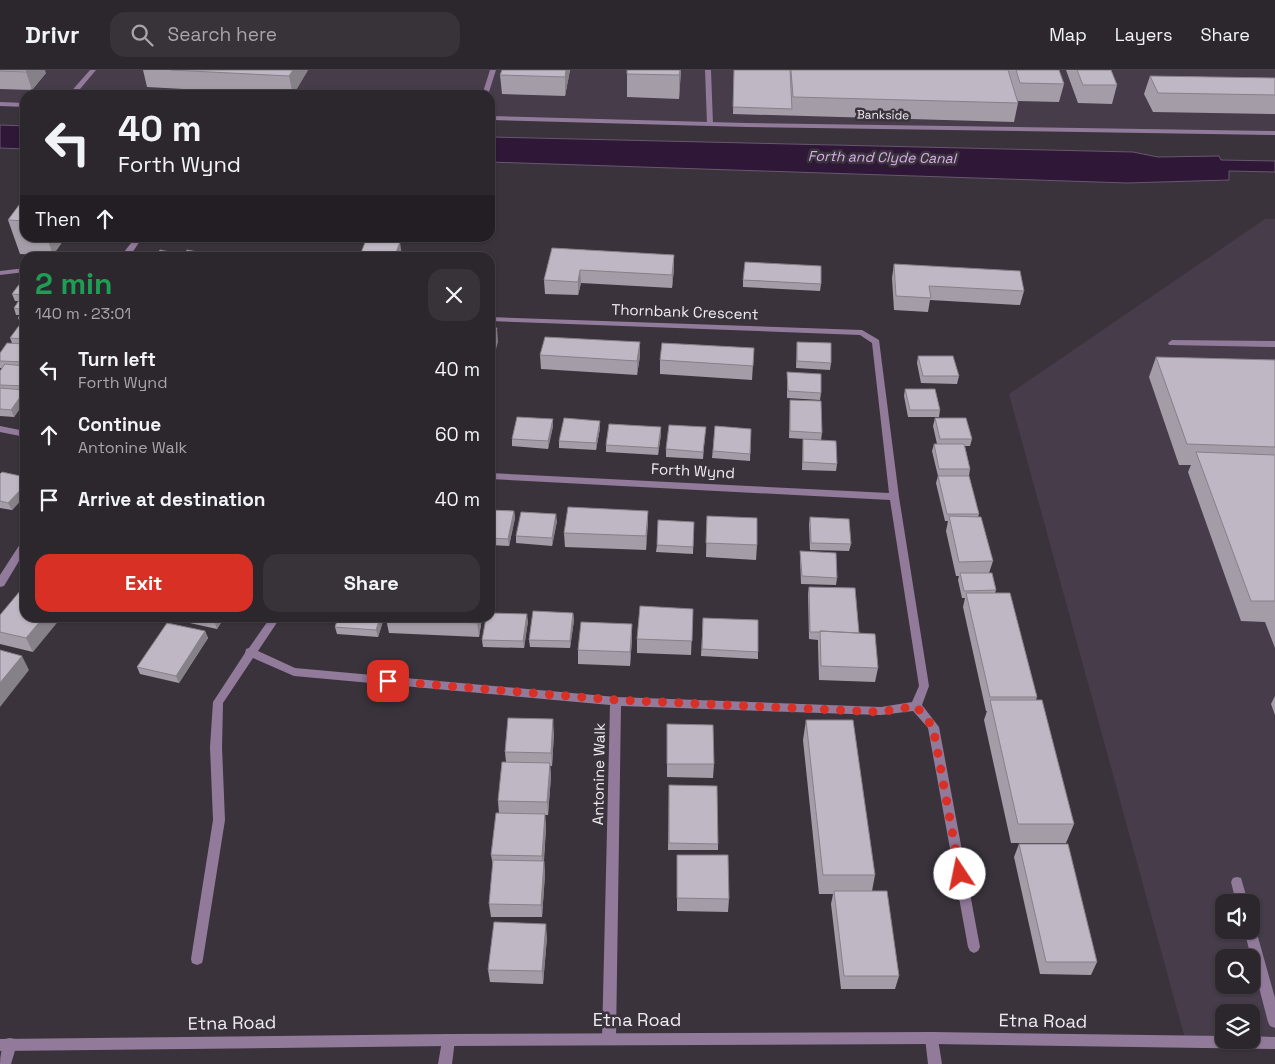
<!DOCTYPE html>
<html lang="en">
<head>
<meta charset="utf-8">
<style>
	:root { --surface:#2c262d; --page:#383239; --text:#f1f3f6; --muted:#a6a5aa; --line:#484349; --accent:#d93025 }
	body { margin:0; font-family:"Space Grotesk",sans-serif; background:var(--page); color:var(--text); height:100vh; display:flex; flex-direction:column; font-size:19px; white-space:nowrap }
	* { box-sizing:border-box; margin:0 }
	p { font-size:16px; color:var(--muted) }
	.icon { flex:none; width:28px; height:28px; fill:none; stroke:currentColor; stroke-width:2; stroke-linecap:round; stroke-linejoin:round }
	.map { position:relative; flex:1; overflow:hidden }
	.details { position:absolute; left:20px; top:182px; width:475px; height:370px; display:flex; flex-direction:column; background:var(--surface); border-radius:15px; box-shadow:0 1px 4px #0004,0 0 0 1px var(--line) }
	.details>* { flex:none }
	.top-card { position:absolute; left:20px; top:20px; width:475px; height:152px; border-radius:15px; box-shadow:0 1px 4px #0004,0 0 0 1px var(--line); background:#2c262d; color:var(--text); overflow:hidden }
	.buttons { position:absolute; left:1215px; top:824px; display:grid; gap:10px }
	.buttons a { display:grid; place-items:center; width:45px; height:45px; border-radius:10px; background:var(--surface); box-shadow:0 1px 4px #0004,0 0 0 1px var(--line); font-size:25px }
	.pin { position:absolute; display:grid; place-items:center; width:42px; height:42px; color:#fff; margin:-21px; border-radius:10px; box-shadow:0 2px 8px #0006 }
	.me { position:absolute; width:55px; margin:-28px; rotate:349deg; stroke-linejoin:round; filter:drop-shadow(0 0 4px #0008) }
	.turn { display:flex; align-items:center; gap:18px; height:105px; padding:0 15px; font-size:22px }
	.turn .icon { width:65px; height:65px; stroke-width:2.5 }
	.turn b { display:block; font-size:35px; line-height:42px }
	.then { display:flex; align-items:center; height:48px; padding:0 15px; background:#0003; gap:10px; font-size:19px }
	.round { display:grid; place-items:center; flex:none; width:52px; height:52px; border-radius:15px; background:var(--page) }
	.head { display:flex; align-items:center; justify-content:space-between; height:85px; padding:0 15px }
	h1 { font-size:30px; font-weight:700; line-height:38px; color:#1e9e55 }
	.action { display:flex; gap:10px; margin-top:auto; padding:10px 15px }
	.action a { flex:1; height:58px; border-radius:15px; background:var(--accent); color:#fff; font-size:20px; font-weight:700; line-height:58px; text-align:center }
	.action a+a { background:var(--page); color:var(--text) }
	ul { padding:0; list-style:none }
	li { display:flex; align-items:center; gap:15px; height:65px; padding:0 15px }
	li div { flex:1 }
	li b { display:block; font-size:19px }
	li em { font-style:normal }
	header { display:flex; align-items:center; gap:30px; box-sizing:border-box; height:70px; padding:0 25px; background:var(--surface); border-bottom:1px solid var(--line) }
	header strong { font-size:24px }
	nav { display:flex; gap:28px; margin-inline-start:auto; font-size:18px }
	.search { width:350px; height:45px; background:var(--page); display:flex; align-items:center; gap:12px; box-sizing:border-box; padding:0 18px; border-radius:15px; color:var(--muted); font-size:19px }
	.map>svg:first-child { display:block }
	.built { fill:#463c4a; fill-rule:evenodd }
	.water { fill:#2e1737; stroke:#68576f }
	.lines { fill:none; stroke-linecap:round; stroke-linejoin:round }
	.service { fill:#927a9b; fill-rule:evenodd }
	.minor { fill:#927a9b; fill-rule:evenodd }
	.tertiary { fill:#927a9b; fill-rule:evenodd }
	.wall { fill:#a49da8 }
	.shaded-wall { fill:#868088 }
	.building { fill:#bfb7c3; stroke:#868088 }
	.route { stroke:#d93025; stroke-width:9; stroke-dasharray:0 16.2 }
	.labels { text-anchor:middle; stroke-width:5; stroke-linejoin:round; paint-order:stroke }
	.far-street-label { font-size:12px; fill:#efebf1; stroke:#3a333c }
	.far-water-label { font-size:14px; font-style:italic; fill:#d9adea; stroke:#3a333c }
	.street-label { font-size:15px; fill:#efebf1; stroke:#3a333c }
	.near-street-label { font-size:18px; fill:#efebf1; stroke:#3a333c }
</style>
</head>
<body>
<header>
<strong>Drivr</strong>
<div class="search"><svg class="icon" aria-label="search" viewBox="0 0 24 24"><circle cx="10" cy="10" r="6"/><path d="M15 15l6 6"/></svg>Search here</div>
<nav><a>Map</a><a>Layers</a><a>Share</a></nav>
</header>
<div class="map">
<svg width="1275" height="994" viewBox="0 0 1275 994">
	<rect width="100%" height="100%" fill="#3a333c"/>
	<path class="built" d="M0,0H1275V63L747,55L490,48V25H25V35L0,34Z
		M1265,149H1275V973L1186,972L1009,324ZM1224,832H1251V860H1224ZM1224,888H1251V915H1224ZM1224,942H1251V970H1224Z"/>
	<path class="water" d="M0,55L25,56V79L0,78Z
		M490,67L1133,82L1158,87L1219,86L1221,90L1275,91V102L1229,101V110L1127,113L490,92Z"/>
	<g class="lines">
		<path class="service" d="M490,0H496L488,25H482Z
			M705,0H711L713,54L710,56L707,54Z
			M1172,270L1275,271V277L1169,275L1168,273Z
			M1237,807L1241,808L1248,832H1236L1231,812L1233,808Z
			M1251,855L1254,856L1256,860L1275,928V958L1270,956L1268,952L1244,860H1251Z
			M448,964L453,965L455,970L452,994H438L443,965Z"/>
		<path class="minor" d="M90,0H96L75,25H68Z
			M135,168H142L130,186L127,188H118L124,182Z
			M25,198V202L0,205V201Z
			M490,247L862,260L879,270L899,427L929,616L922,635L939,657L980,877L978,881L974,883L970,881L968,877L928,658L913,641L881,645L621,636L616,969L614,974L609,975L604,974L602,969L610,635L294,606L253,588L223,633L222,677L225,750L203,889L202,893L197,895L192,893L191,889L213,750L210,677L213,632L245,583L246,579L249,578L270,548H280L258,581L295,598L616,627L881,637L912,632L919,616L890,430L490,409V403L889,423L872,273L860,265L490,251Z
			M0,356L25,361V367L0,362Z
			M25,470V481L4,516L0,517V505L22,471Z
			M932,962L937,963L942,994H928L925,968L927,963Z
			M10,968L15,969L17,974L11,994H0C0,985 2,978 5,969Z"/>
		<path class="tertiary" d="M0,32L25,33V37L0,36Z
			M490,46L747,53L1275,61V65L747,57L490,50Z
			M932,962L1224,966V970H1251V966L1275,967V979L932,974L448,976L0,981V969L448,964Z"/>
	</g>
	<path class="wall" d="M0,0L46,3L32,20L0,19Z
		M143,0H308L293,25L147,17Z
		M570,0L565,26L502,24L500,5Z
		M681,0L679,29L627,27V4Z
		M734,0H1059L1064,14L1059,32L1017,31L1018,33L1014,52L733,44Z
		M1066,0H1111L1117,15L1112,34L1078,33Z
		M1150,6L1275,8V44L1153,42L1144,24Z
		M25,127V168H65L53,185L20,184L8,150Z
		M552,178L674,185V198L672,218L581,213L578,225L545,224L544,210Z
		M894,194L1024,221L1020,235L930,230L928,242L894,240L892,208Z
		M25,208V331L14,347L0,346V301L2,298H0V283L12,273L10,268L21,254L18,248L20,245H16L14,238L18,231H15L12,224Z
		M743,210L821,214L820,221L743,217Z
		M797,272L831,293L830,300L796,298Z
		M754,278L752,310L660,304V290Z
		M540,285L640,286L637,305L541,299Z
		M918,286L959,306L957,314L921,313L917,293Z
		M1156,287L1275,290V578L1265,552L1241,551L1188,402L1191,395H1179L1149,307Z
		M787,302L821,323L820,330L787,328Z
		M905,319L940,340L939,347H908L904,326Z
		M790,330L822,363L821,370L789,368Z
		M935,348L972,369L970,376H965L970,399L969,406L979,444L978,447L993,491L989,503L996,520L995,523L1037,627L1036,630L1074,754L1066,773H1011L984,650L987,641H986L963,537L965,528H962L958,510L959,506H956L946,461L948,451H945L936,413L938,406L932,381L934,374H937L933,356Z
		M553,356L548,379L512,376V369Z
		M715,356L751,359L750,391L712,388Z
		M600,358L596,380L559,378V371Z
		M661,364L658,385L606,382V375Z
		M705,364L703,389L666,387V379Z
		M803,369L837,394L836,401L802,400Z
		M0,404L25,407V426L12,440L0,438Z
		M490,440L514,441L515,448L509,476L490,475Z
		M648,441L646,480L565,477L564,463Z
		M707,446L757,475L756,490L706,487Z
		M810,447L851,474L849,481L810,480L809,454Z
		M557,451L552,476L516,473V466Z
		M694,452L693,484L656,482L657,475Z
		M800,481L837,508L836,515L801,514L800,488Z
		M809,517L859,563L878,598L875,612L819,610L818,575V570L809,569L808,524Z
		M25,522L33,582L0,574V545Z
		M693,539L691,585L637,583V569Z
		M573,543L574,550L570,578L530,577L529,570Z
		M176,548H224L217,559L176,550Z
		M384,548L378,567L337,564L335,557Z
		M387,548H482L479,567L389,563L386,549Z
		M703,548L758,582V589L701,586Z
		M528,551L524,578L483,577L482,570Z
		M632,554V568L630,596L578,594V580Z
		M205,561L208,568L179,613L140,604L137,597Z
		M1275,626V645L1271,634Z
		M806,650L875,805L872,821L899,906L895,919H841L831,834L833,824H819L803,670Z
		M667,654L714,694L713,708L667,707Z
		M554,663L552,696H550L551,706L548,745H545L546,758L544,791L545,804L542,847H491L489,834L493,796L491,785L499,744L498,731L506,692L505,682Z
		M669,715L718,774V780H668Z
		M1019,774L1097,892L1091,905L1040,904L1014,787Z
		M677,785L729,829L728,842L677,841Z
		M547,867L543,914L490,912L488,900Z"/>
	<path class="shaded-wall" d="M27,0H45L46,3L32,20L26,2Z
		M293,0H308L293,25L289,6Z
		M566,0H570L565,26V7Z
		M680,0H681L679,29V5Z
		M47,168H65L53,185Z
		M400,172L402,186L401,188H394Z
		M674,185V198L672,218V205Z
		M580,200L581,213L578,225V212Z
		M497,258L498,272L490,300V282Z
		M640,272V286L637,305V291Z
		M25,320V331L14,347L11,340Z
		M553,349V356L548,379V371Z
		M600,351V358L596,380V373Z
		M661,357V364L658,385V378Z
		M25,415V426L12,440L8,433Z
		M514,441L515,448L509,476L508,469Z
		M648,441V455L646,480V466Z
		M556,444L557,451L552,476V468Z
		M573,543L574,550L570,578V571Z
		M527,544L528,551L524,578L523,571Z
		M43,548H61L33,582L26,568Z
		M213,548H224L217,559Z
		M380,548H384L378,567L376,560Z
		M478,548H482L479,567L477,553Z
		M632,554V568L630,596V582Z
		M205,561L208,568L179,613L176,606Z
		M22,586L29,600L0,637V613Z
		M553,649L554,663L552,696L551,683Z
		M550,693L551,706L548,745L547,732Z
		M545,744L546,758L543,799L542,786Z
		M544,791L545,804L542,847L541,835Z
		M546,854L547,867L543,914L542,901Z"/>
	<path class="building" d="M0,0H27L26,2L0,1Z
		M171,0H293L289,6Z
		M502,0H566L565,7L500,5Z
		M627,0H680L679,5L627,4Z
		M734,0H790L792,39L733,37Z
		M791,0H1008L1018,33L793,27Z
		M1016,0H1059L1064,14L1020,13Z
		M1077,0H1111L1117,15H1083Z
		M1150,6L1275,8V25L1158,23Z
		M25,127V151L8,150Z
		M366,170L400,172L394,188H359Z
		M552,178L674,185L672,205L580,200L578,212L544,210Z
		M160,180L179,184L176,188H153Z
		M187,180L225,187L224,188H180Z
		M238,183L313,186V188H236Z
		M745,192L821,196V214L743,210Z
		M894,194L1020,201L1024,221L929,216L931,228L896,226Z
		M24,208H25V225L12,224Z
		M21,228H25V248H18L24,240L14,238Z
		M21,253H25V269L10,268Z
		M490,258H497L490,282Z
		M545,267L640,272L637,291L540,285Z
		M797,272L831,273V293L797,291Z
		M7,273L25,274V292L0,291V283Z
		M662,273L754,278L753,296L660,290Z
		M918,286H953L959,306H923Z
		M1156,287L1275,290V377L1187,374Z
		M5,294L25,296V316L0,315V301Z
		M787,302L821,304V323L788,321Z
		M0,318L25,320L11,340L0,339Z
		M905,319H935L940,340H910Z
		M790,330L821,331L822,363L790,361Z
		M517,347L553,349L548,371L512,369Z
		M564,348L600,351L596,373L559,371Z
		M935,348H966L972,369H940Z
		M609,354L661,357L658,378L606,375Z
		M669,355L706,357L703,382L666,379Z
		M715,356L751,359L750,384L713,381Z
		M803,369L836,371L837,394L803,392Z
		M934,374H964L970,399H939Z
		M1196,382L1275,385V531H1251Z
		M2,402L25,407V415L8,433L0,431V404Z
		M938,406H969L979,444H947Z
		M568,437L648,441L646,466L564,463Z
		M490,440L514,441L508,469L490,468Z
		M521,442L556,444L552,468L516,466Z
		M707,446L757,448V475L706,473Z
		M949,446L981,447L993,491L959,492Z
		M810,447L849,449L851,474L811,473Z
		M658,450L694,452L693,477L657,475Z
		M800,481L836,483L837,508L802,506Z
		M960,503H992L996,520L964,521Z
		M809,517L855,518L859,563L820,561V562H810Z
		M20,521L25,522V548H43L26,568L0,562V545Z
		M966,523H1010L1037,627H990Z
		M640,536L693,539L692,571L637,569Z
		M533,541L573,543L570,571L529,570Z
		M490,543L527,544L523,571L482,570L486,548H490Z
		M338,548H380L376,560L335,557Z
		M387,548H478L477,553L386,549Z
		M703,548L758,550V582L702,579Z
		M581,552L632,554L630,582L578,580Z
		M167,553L205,561L176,606L137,597Z
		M820,561L875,564L878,598L821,596Z
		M0,580L22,586L0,613Z
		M990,630H1042L1074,754H1018Z
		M508,648L553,649L551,683L505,682Z
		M806,650H853L875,805H823Z
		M667,654L713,655L714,694H667Z
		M502,692L550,693L547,732L498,731Z
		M669,715L717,716L718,774L669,773Z
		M496,743L545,744L542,786L491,785Z
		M1019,774H1068L1097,892H1046Z
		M677,785H728L729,829L677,828Z
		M493,790L544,791L541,835L489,834Z
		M834,821H887L899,906H844Z
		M494,852L546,854L542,901L488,900Z"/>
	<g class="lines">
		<path class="route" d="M388,611L616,630L881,642L916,636L933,657L960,804"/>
	</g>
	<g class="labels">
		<g class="far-street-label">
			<text transform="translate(883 45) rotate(1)" y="4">Bankside</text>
		</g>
		<g class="far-water-label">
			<text transform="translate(882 87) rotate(1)" y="5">Forth and Clyde Canal</text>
		</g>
		<g class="street-label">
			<text transform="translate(685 242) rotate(2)" y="5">Thornbank Crescent</text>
			<text transform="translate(693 401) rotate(3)" y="5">Forth Wynd</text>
			<text transform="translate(599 704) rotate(-89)" y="5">Antonine Walk</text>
		</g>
		<g class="near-street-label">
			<text x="637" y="956">Etna Road</text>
			<text transform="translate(1043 951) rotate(1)" y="6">Etna Road</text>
			<text transform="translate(232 953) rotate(-1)" y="6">Etna Road</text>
		</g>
	</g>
</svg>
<div class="buttons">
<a><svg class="icon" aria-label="sound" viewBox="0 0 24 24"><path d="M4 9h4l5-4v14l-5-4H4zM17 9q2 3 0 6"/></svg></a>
<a><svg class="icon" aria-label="search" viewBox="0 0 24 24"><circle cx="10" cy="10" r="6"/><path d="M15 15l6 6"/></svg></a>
<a><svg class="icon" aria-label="layers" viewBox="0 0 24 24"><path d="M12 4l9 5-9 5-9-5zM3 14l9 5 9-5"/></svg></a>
</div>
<div class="pin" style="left:388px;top:611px;background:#d93025"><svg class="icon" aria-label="arrive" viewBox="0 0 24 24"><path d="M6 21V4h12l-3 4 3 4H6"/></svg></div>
<svg class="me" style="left:960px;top:804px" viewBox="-20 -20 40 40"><circle r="19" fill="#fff"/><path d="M0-13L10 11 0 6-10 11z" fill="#d93025"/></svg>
<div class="top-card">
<div class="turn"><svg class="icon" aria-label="left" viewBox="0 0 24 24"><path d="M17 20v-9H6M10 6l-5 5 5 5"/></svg><div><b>40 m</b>Forth Wynd</div></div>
<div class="then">Then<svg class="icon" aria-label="ahead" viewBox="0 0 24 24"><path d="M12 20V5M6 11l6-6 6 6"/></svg></div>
</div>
<section class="details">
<div class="head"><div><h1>2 min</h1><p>140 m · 23:01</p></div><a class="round"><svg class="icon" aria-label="close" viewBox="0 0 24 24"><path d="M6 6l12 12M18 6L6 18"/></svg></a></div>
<ul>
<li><svg class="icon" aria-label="left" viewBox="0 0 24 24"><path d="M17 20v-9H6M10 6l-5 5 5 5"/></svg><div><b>Turn left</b><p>Forth Wynd</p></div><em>40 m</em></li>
<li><svg class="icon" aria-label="ahead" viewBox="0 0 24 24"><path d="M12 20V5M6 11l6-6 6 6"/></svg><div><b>Continue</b><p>Antonine Walk</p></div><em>60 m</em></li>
<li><svg class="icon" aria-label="arrive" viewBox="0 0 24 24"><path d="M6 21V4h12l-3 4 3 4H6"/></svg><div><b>Arrive at destination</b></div><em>40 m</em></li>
</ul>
<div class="action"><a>Exit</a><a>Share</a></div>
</section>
</div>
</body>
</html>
